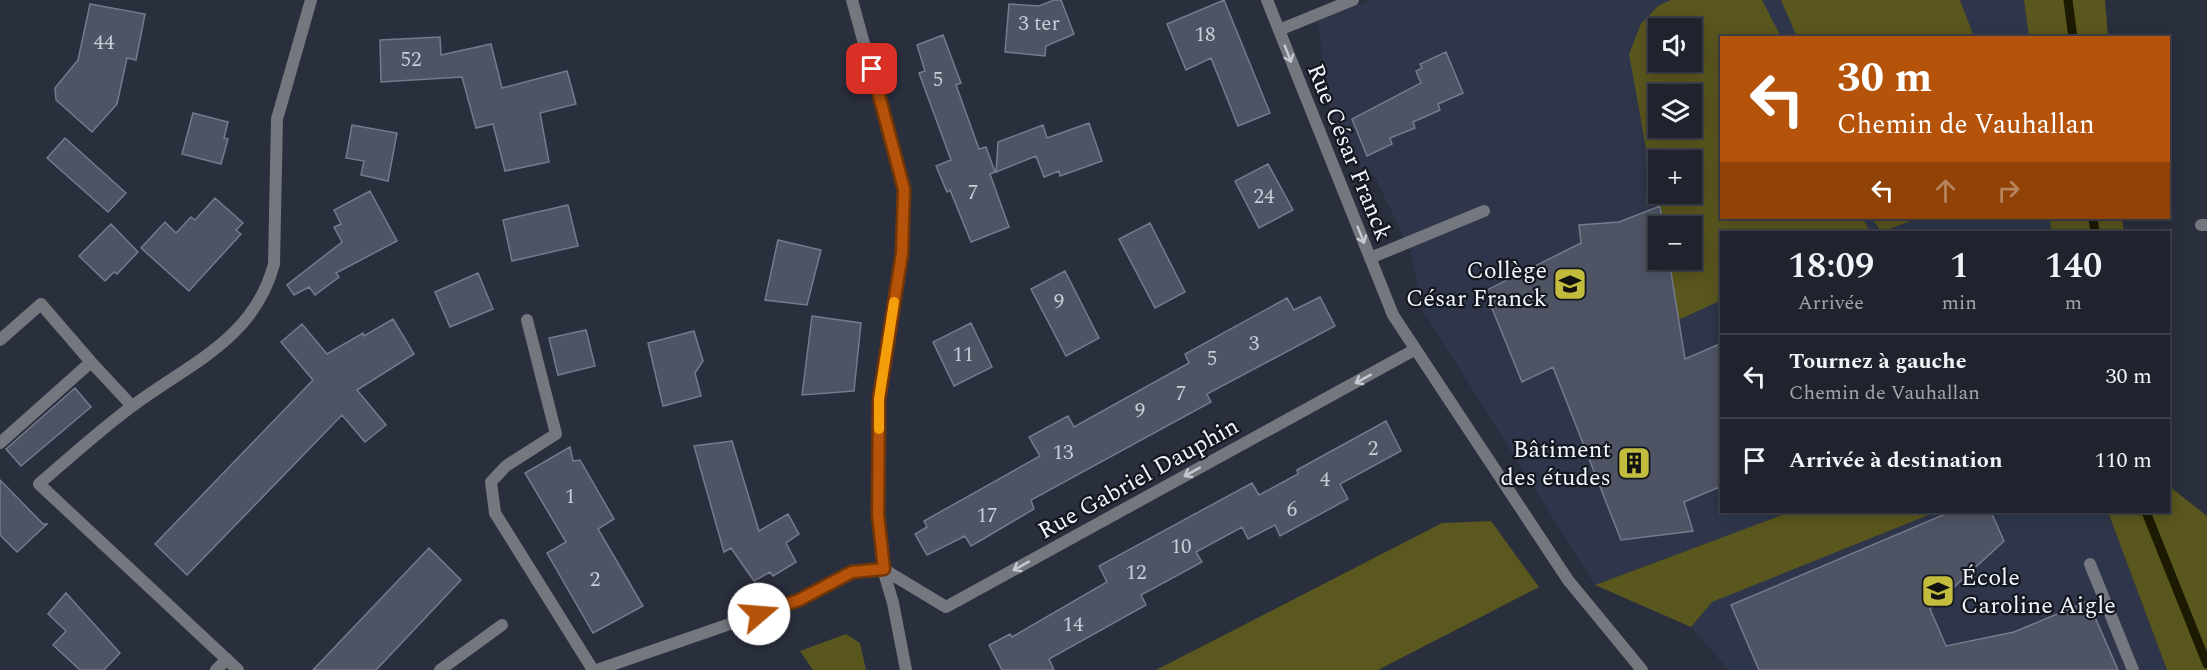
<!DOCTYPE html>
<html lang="fr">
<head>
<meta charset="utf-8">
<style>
	:root { --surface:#20232e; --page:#282b36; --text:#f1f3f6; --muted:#a2a4aa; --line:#3d404a }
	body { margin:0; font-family:Spectral,serif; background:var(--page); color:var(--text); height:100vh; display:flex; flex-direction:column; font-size:22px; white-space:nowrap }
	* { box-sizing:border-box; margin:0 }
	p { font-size:20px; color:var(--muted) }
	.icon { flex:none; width:33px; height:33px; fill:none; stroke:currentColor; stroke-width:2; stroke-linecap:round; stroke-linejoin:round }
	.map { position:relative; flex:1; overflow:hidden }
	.side { position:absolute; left:1720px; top:231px; width:450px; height:282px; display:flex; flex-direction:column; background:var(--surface); border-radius:0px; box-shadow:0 3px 15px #0003,0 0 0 2px var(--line) }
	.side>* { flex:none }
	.top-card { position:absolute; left:1720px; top:36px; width:450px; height:183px; border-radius:0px; box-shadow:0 3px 15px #0003,0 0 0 2px var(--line); background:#b45309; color:#fff; overflow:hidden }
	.buttons { position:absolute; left:1648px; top:18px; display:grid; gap:12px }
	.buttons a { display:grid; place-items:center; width:54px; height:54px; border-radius:0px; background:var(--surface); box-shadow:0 3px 15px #0003,0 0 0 2px var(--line); font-size:30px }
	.pin { position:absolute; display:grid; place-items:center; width:51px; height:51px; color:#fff; margin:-26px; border-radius:12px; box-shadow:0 3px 9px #0006 }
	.me { position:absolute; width:66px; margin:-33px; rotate:72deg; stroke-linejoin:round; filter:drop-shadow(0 0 4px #0008) }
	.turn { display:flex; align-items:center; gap:21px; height:126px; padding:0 18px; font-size:27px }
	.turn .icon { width:78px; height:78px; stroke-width:2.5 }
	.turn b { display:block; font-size:42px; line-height:51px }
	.lanes { display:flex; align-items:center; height:57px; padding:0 18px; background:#0003; justify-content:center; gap:30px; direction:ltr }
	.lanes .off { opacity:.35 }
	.eta { display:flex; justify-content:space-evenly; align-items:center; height:102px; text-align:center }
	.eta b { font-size:36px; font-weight:600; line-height:42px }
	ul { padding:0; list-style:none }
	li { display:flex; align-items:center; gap:18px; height:84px; padding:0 18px; border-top:2px solid var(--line) }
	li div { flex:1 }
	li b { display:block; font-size:22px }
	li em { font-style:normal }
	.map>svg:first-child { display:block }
	.built { fill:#2f364b; fill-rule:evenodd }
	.green { fill:#59561e; fill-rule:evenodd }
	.forest { fill:#5a571f }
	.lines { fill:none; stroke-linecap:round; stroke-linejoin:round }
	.stream { stroke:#1c1a00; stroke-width:9 }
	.building { fill:#4e5464; stroke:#757b8d; stroke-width:1.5 }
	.lane { stroke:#75777f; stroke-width:12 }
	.street { stroke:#75777f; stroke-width:12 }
	.oneway { stroke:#c6c9d2 }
	.route-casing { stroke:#753606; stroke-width:15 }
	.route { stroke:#b45309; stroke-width:10 }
	.slow { stroke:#f59e0b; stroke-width:10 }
	.labels { text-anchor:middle; stroke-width:4.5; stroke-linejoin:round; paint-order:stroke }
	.number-label { font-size:21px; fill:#c8cdd8 }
	.street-label { font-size:24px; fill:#f1f5ff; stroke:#15171e }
	.poi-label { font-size:24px; fill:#f1f5ff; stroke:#15171e; text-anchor:end }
</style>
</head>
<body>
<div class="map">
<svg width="2207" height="670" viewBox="0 0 2207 670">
	<rect width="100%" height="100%" fill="#2a2f3e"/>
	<path class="built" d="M1371,0H2024L2029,37L1722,38V218H2049L2051,232H1722V512H1790L1595,585L1422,309L1411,253L1375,177L1351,159L1328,102L1318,21ZM1659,28H1692V62H1659ZM1659,94H1692V128H1659ZM1659,160H1692V194H1659ZM1659,226H1692V260H1659Z
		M1936,512H2108L2167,670H1729L1691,627L1712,602Z"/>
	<path class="green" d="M1671,0H1762L1781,37L1722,38V218H1863L1870,232H1722V300L1676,321L1665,260H1692V226H1660L1629,54L1641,24L1658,6ZM1659,28H1692V62H1659ZM1659,94H1692V128H1659ZM1659,160H1692V194H1659Z
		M1781,0H1960L1974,37H1797Z
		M2024,0H2105L2108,37H2029Z
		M1872,218H1919L1881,232Z
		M2050,218H2122L2124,232H2051Z
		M2169,486L2207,516V670H2167L2108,512H2169Z
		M1790,512H1936L1712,602L1691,627L1595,585Z
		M846,634L860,643L866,670H813L800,651Z"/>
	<path class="forest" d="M1491,521L1539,587L1378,670H1156L1442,523Z"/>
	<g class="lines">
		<path class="stream" d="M2068,0L2073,38
			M2093,218L2095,232
			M2146,512L2207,664"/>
	</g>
	<path class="building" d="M1054,0H1061L1074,34L1046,46L1045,56L1005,52L1009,4L1039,6Z
		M1224,0L1270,113L1238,126L1211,58L1186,70L1167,24Z
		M90,4L145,14L136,60L127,58L117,104L92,132L56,100L55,88L78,60Z
		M943,35L961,83L956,85L979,149L986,147L995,172L990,174L1009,227L971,242L950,190L947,192L936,166L951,160L919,73L925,71L917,45Z
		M440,37L441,55L491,44L502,88L567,71L576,104L540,113L549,162L505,171L493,124L476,128L462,77L381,82L380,40Z
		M1446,52L1463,93L1438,104L1440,110L1413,122L1415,128L1390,138L1392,144L1367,156L1352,119L1421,83L1416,71L1422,68L1420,64Z
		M193,113L228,122L224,138L228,139L221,164L182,154Z
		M1089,123L1102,161L1060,176L1059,171L1044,177L1036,156L996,172L998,142L1043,125L1047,138Z
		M352,125L397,133L388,181L361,175L364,161L346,158Z
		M65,138L126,193L108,212L47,158Z
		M1268,164L1293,210L1259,228L1235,181Z
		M370,191L397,241L336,273L339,277L315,295L309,287L294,295L287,285L342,242L334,227L341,224L334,210Z
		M215,198L243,223L236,230L241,234L189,291L141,248L165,222L176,233L191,217L195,220Z
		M568,205L578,246L512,261L503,220Z
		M1660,206L1663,226H1659V260H1669L1685,359L1722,343V486L1684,502L1693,531L1621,540L1553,367L1522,382L1485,291L1581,243L1579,225L1619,222Z
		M1150,223L1185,292L1155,308L1119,239Z
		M111,224L138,252L117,274L114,272L105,281L79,256Z
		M778,240L821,250L807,305L765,300Z
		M1065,271L1099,338L1066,356L1031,289Z
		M478,273L493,309L450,327L435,292Z
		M1320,297L1335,326L1207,394L1211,402L1031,500L1034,509L983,539L971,546L965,536L927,555L915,534L927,527L924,521L1040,456L1029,437L1068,416L1074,427L1189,363L1185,354L1287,298L1294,310Z
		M812,316L861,323L854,391L802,395Z
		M393,319L414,354L357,390L386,425L365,442L342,415L187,575L155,544L313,380L281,342L302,324L327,354L363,333L364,336Z
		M971,323L992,367L954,386L933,342Z
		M586,330L595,366L558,375L549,338Z
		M694,331L703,361L695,373L701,396L663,406L648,343Z
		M75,388L91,407L21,466L6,449Z
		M1386,421L1401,451L1340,484L1348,499L1280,536L1275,525L1248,539L1242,527L1196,552L1202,562L1141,595L1146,605L1049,659L1054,670H1002L989,645L1010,634L1012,637L1107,582L1099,566L1252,483L1259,495L1298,474L1297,470Z
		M732,441L759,531L788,514L799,534L786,543L796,562L773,576L770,572L754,581L731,548L724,552L694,446Z
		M570,447L573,461L580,460L614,519L598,529L643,606L593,633L547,553L566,542L525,473Z
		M0,480L43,524H47L17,552L0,535Z
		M1950,512H1991L2004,541L1930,609L1946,646L2014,632L2088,601L2118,670H1759L1731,605Z
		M429,548L461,580L376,670H313Z
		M66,593L120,653L104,670H80L53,645L66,631L48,614Z"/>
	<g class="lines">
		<path class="lane" d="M1279,30L1353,0
			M2201,225H2207
			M1370,258L1484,211
			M2090,564L2133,670
			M440,670L502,625"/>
		<path class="street" d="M852,0L904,189L902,253L879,399L878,515L883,569L893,603L906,670
			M1267,0L1393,315L1568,580L1642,670
			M527,320L556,434L506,466L491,482L495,513L593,670
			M0,340L41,304L91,362L0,443
			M91,362L132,406
			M216,670L227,659
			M238,670L39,484C69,458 99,431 131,407C188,364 254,340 274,264L277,119L311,0
			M597,670L799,600L852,572L883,569L946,607L1414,350"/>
	</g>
	<defs><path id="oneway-shaft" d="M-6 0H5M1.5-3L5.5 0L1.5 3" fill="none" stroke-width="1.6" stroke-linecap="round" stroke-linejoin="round" transform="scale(1.5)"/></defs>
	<g class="oneway">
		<use href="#oneway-shaft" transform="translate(1288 54) rotate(69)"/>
		<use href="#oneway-shaft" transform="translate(1361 235) rotate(68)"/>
		<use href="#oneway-shaft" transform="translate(1363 379) rotate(151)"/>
		<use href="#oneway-shaft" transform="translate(1192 472) rotate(151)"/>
		<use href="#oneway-shaft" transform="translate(1021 566) rotate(151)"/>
	</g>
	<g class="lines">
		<defs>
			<path id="route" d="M759,614L799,600L852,572L884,569L878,515L879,399L902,253L904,189L872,69"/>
		</defs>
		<use href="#route" class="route-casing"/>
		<use href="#route" class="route"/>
		<path class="slow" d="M879,429V399L894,302"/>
	</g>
	<defs>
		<symbol id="school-square" viewBox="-11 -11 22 22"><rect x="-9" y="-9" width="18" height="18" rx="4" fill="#c2bd3f" stroke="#15171e"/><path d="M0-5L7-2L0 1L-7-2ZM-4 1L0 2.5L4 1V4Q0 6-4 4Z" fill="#111"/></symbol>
		<symbol id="building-square" viewBox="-11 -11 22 22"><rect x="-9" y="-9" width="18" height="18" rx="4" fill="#c2bd3f" stroke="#15171e"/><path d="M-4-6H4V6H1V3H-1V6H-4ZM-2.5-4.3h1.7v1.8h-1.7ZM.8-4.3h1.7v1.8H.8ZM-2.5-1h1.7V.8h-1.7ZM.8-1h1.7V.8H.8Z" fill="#111"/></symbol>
	</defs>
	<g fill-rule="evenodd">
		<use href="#school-square" x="1551" y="265" width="38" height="38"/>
		<use href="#building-square" x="1615" y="444" width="38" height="38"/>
		<use href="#school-square" x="1919" y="572" width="38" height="38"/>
	</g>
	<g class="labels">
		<g class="number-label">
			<text x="1039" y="30">3 ter</text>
			<text x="1205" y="41">18</text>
			<text x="104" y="49">44</text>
			<text x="411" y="66">52</text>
			<text x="938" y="86">5</text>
			<text x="973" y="199">7</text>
			<text x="1264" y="203">24</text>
			<text x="1059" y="308">9</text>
			<text x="1254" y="350">3</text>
			<text x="963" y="361">11</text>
			<text x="1212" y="365">5</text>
			<text x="1181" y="400">7</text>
			<text x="1140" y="417">9</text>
			<text x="1373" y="455">2</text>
			<text x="1063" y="459">13</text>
			<text x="1325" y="486">4</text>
			<text x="570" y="503">1</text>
			<text x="1292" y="516">6</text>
			<text x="987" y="522">17</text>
			<text x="1181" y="553">10</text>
			<text x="1136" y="579">12</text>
			<text x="595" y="586">2</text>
			<text x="1073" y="631">14</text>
		</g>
		<g class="street-label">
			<text transform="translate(1350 152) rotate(68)" y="8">Rue César Franck</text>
			<text transform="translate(1138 478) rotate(-29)" y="8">Rue Gabriel Dauphin</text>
		</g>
		<g class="poi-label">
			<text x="1547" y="278">Collège<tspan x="1547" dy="28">César Franck</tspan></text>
			<text x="1611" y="457">Bâtiment<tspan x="1611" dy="28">des études</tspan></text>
			<text x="1961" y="585" text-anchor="start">École<tspan x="1961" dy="28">Caroline Aigle</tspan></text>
		</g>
	</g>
</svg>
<div class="buttons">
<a><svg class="icon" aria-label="sound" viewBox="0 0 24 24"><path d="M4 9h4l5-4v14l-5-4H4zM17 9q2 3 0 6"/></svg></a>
<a><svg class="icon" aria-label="layers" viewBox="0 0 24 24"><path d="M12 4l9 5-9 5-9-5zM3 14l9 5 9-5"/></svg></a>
<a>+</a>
<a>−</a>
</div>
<div class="pin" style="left:872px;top:69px;background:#d93025"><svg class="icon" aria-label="arrive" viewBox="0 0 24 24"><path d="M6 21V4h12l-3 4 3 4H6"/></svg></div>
<svg class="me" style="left:759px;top:614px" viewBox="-20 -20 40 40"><circle r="19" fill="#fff"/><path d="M0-13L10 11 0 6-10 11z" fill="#b45309"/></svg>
<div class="top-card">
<div class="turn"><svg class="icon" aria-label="left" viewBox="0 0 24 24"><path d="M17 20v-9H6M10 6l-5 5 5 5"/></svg><div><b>30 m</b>Chemin de Vauhallan</div></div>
<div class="lanes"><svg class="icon" aria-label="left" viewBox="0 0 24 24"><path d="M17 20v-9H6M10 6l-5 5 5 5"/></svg><svg class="icon off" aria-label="ahead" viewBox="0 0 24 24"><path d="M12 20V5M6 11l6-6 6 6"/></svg><svg class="icon off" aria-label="right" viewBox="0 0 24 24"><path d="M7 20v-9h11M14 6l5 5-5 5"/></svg></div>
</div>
<section class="side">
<div class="eta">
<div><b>18:09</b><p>Arrivée</p></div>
<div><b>1</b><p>min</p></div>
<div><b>140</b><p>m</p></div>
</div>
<ul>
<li><svg class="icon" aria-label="left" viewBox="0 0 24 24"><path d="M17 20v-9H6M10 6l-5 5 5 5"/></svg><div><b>Tournez à gauche</b><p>Chemin de Vauhallan</p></div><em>30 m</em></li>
<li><svg class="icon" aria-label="arrive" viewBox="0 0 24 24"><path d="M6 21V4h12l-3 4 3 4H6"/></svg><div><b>Arrivée à destination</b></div><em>110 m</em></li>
</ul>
</section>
</div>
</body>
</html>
